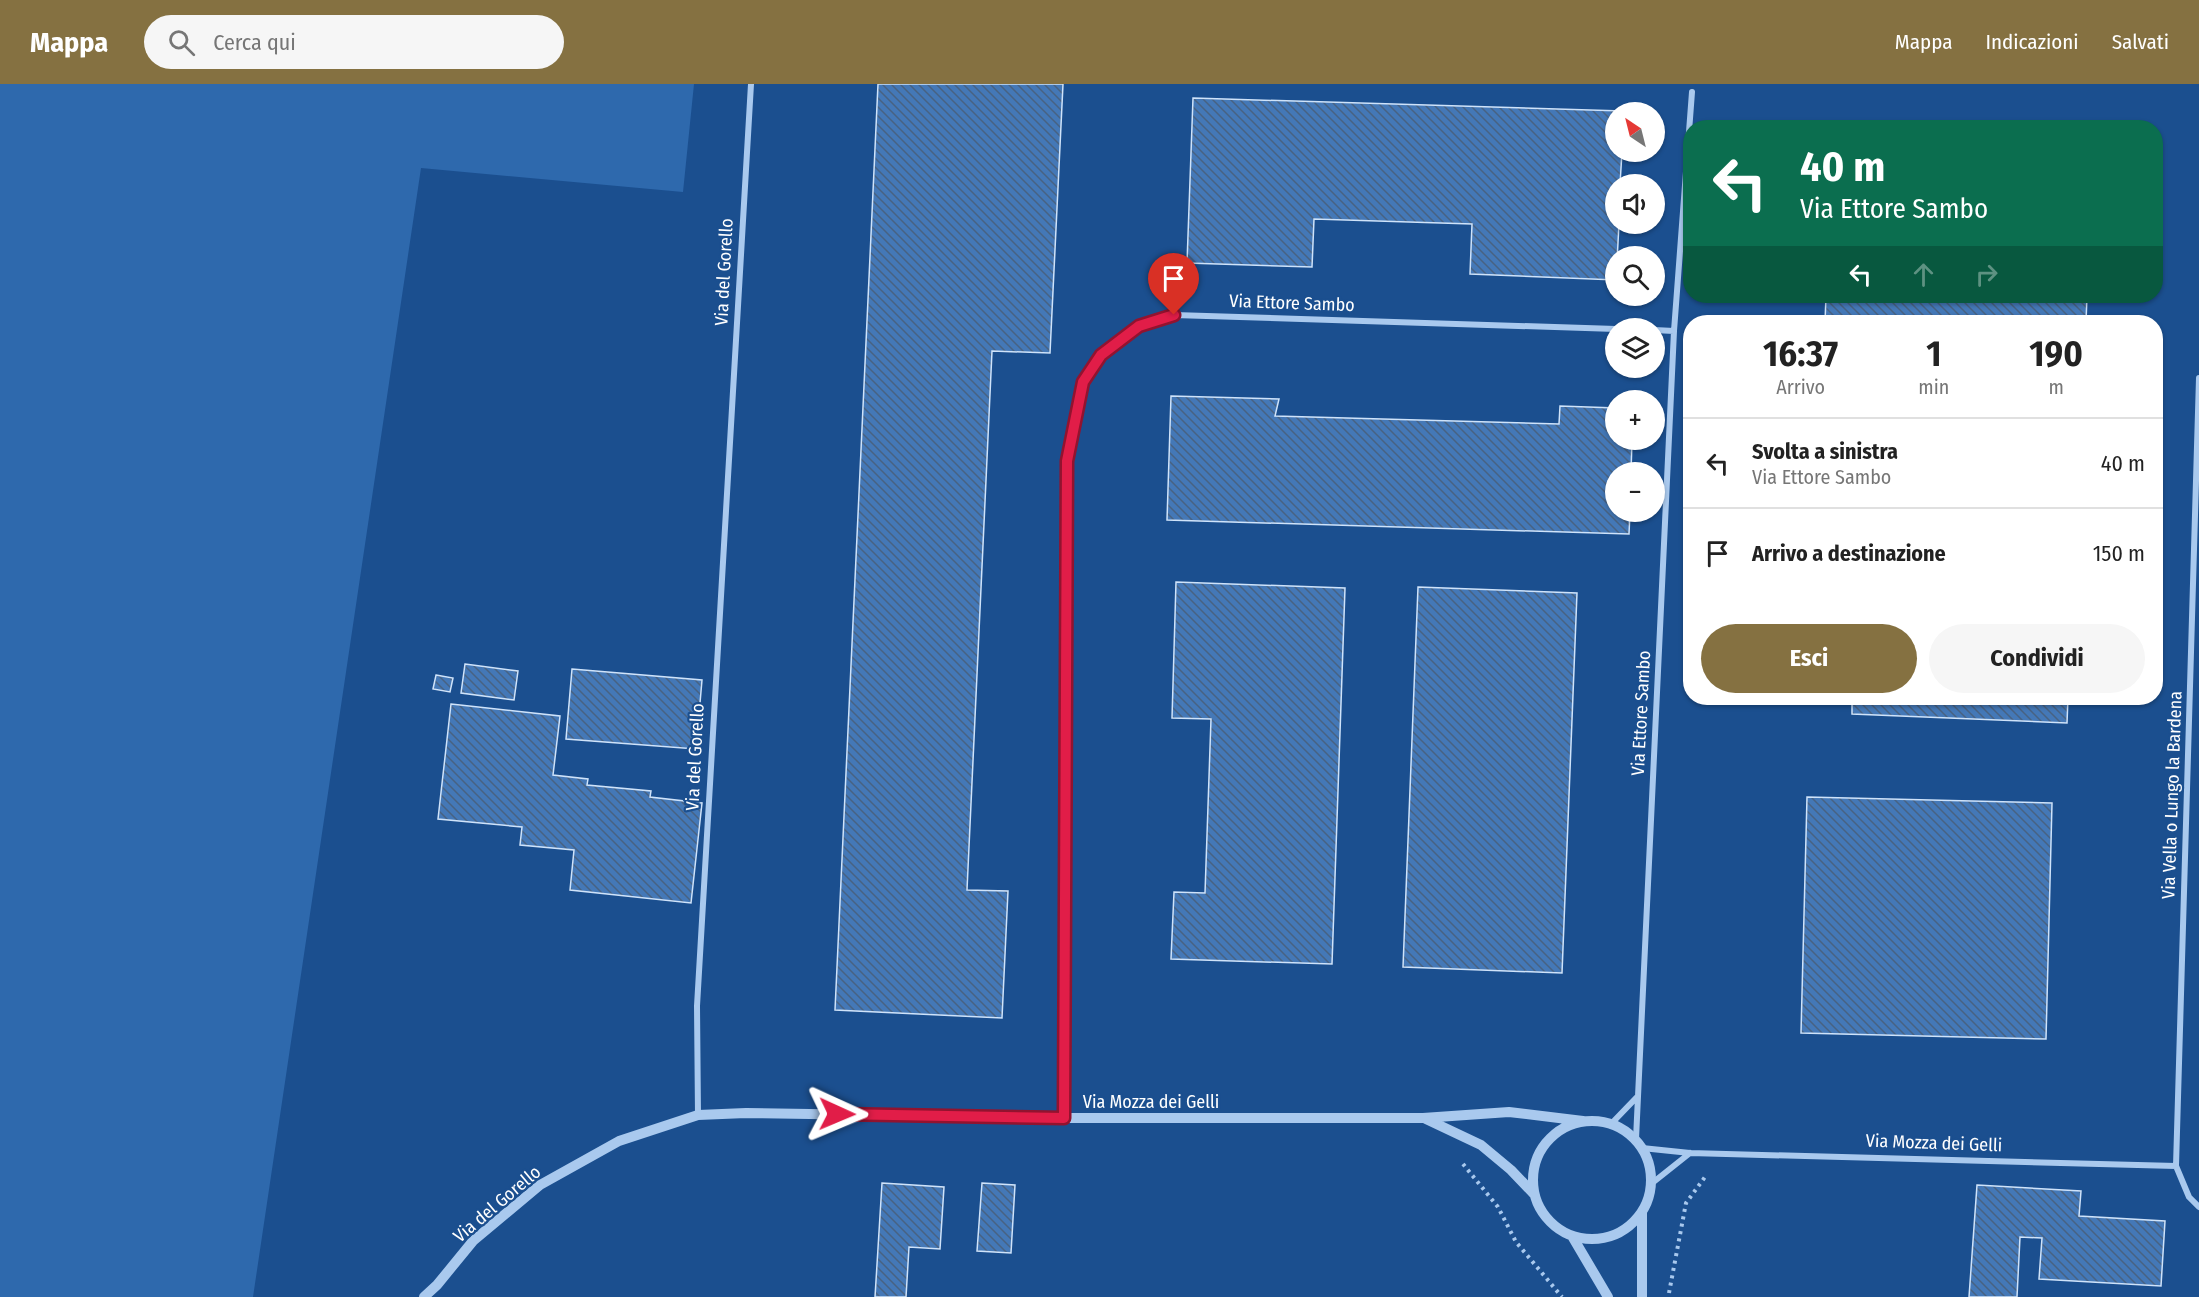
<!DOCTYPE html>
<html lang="it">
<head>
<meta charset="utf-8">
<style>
	:root { --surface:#fff; --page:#f6f6f6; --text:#222; --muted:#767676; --line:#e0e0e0; --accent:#857141 }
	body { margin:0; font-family:"Fira Sans Condensed",sans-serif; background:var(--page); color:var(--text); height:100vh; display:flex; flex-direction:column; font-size:22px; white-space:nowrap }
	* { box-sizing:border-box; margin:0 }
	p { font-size:20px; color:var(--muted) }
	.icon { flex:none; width:33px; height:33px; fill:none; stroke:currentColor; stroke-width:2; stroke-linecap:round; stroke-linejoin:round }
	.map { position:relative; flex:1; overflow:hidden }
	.panel { position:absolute; left:1683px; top:231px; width:480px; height:390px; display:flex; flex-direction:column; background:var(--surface); border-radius:24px; box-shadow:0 2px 4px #0004 }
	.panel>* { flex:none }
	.guide { position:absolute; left:1683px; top:36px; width:480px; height:183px; border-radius:24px; box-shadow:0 2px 4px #0004; background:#0b6e4f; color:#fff; overflow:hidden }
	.needle { width:39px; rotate:325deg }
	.controls { position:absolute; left:1605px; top:18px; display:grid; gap:12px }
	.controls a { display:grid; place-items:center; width:60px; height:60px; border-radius:50%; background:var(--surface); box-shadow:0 2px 4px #0004; font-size:30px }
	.pin { position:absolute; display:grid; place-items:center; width:51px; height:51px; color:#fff; margin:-62px -26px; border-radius:50% 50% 50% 0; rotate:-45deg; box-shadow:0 0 6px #0007 }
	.pin .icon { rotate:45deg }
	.me { position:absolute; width:66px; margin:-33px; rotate:91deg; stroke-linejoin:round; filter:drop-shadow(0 0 4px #0008) }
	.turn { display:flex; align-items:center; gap:21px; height:126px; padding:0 18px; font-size:27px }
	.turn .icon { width:78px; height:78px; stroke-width:2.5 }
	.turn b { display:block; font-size:42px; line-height:51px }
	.lanes { display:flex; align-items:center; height:57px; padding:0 18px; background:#0003; justify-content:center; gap:30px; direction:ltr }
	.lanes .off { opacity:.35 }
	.eta { display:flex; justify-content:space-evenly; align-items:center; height:102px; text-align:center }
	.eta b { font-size:36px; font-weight:700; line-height:42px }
	.action { display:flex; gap:12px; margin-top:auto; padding:12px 18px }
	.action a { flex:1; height:69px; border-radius:36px; background:var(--accent); color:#fff; font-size:24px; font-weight:700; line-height:69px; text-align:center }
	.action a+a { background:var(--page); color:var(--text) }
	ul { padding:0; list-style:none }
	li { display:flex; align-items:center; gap:18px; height:90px; padding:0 18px; border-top:2px solid var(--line) }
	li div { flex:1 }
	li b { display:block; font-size:22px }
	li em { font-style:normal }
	header { display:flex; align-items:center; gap:36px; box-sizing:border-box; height:84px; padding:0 30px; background:var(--accent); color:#fff }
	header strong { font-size:28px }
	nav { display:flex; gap:33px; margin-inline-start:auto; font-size:21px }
	.search { width:420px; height:54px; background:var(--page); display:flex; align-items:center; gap:15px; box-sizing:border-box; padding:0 21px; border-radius:33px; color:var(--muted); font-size:22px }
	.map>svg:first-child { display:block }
	.green { fill:#2e69ad }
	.building { fill:url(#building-back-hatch); stroke:#cfe3fa; stroke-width:1.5 }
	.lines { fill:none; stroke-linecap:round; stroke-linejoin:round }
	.path { stroke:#a9c9ee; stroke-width:4; stroke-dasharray:3 4.5; stroke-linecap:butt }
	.minor { stroke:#a9c9ee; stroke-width:6 }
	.tertiary { stroke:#a9c9ee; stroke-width:10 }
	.route-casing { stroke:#92132f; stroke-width:15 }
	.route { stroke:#e11d48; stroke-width:10 }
	.labels { text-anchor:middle; stroke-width:4.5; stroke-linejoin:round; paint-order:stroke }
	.street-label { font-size:18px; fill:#fff; stroke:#1b4f8f }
</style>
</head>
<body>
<header>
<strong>Mappa</strong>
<div class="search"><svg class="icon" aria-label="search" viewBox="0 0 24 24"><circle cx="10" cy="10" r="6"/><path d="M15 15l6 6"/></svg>Cerca qui</div>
<nav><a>Mappa</a><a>Indicazioni</a><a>Salvati</a></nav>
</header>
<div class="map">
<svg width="2199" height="1213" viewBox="0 0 2199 1213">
	<defs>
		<pattern id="building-back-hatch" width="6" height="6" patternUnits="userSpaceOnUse" patternTransform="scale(1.5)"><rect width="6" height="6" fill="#4478b7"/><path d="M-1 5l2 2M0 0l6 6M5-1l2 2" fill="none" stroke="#486282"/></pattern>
	</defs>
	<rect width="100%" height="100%" fill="#1b4f8f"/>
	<path class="green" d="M0,0H694L683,108L421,84L253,1213H0Z"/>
	<path class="building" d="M878,0H1063L1050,269L992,267L967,806L1008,807L1002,934L835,926Z
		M1193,14L1623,27L1616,28V68H1622L1620,100H1616V140H1619L1616,196L1470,190L1472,140L1314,135L1312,183L1187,179Z
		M1826,212H2087L2086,238H1825Z
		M1171,312L1279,315L1275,332L1559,340L1560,322L1616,324V356H1632L1631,388H1616V428H1630L1629,450L1167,436Z
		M1176,498L1345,504L1332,880L1171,875L1174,808L1205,809L1211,635L1172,634Z
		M1418,503L1577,509L1562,889L1403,883Z
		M465,580L518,587L514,616L461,609Z
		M572,585L702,596L696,665L566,655Z
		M436,591L453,594L450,608L433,605Z
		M1852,614H2068L2067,639L1852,630Z
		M451,620L560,632L553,691L588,695L587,701L651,707L650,713L702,719L691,819L570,806L574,766L520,761L522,743L438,735Z
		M1807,713L2052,719L2046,955L1801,949Z
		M882,1099L944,1103L940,1165L909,1163L906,1213H875Z
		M982,1099L1015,1101L1011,1169L977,1167Z
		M1977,1101L2081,1107L2079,1132L2165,1137L2161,1202L2039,1195L2042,1154L2020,1153L2017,1213H1969Z"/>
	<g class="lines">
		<path class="path" d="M1463,1080L1498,1123L1516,1158L1562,1213
			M1669,1209L1686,1119L1705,1093"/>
		<path class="minor" d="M1654,246L1674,247
			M2199,294L2176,1082L2189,1113L2199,1123
			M698,1031L697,922L751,0
			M1064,1034L1067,377L1083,298L1101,271L1139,242L1174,231L1616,245
			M1611,1040L1637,1013
			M1636,1055L1674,247L1692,8
			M1642,1064L1690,1069L2176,1082
			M1651,1100L1690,1069"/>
		<path class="tertiary" d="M1426,1035L1481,1061L1511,1086L1534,1110
			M1533 1096a59 59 0 1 1 118 0a59 59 0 1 1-118 0Z
			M1642,1129V1213
			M1572,1152L1608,1213
			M424,1213L437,1201L473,1157L540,1101L619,1057L698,1031L746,1029L1064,1034H1423L1509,1028L1583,1037"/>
	</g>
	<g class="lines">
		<defs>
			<path id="route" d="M837,1030L1064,1034L1067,377L1083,298L1101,271L1139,242L1174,231"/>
		</defs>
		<use href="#route" class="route-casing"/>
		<use href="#route" class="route"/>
	</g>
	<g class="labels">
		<g class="street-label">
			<text transform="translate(724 188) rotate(-87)" y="6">Via del Gorello</text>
			<text transform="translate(1292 219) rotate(2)" y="6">Via Ettore Sambo</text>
			<text transform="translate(1641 629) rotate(-87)" y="6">Via Ettore Sambo</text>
			<text transform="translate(695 673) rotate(-87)" y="6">Via del Gorello</text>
			<text transform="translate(2172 711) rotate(-88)" y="6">Via Vella o Lungo la Bardena</text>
			<text x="1151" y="1024">Via Mozza dei Gelli</text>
			<text transform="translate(1934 1059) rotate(2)" y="6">Via Mozza dei Gelli</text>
			<text transform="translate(497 1120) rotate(-40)" y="6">Via del Gorello</text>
		</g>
	</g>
</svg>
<div class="controls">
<a><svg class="needle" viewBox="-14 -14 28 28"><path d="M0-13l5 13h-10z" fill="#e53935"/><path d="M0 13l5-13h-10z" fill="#767676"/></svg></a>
<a><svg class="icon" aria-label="sound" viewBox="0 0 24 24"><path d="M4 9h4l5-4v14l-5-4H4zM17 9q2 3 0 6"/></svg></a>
<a><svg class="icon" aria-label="search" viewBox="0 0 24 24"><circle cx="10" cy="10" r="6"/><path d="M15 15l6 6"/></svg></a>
<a><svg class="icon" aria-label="layers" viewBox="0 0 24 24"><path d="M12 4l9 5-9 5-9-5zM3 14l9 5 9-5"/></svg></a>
<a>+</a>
<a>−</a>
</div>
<div class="pin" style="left:1174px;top:231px;background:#d93025"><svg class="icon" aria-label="arrive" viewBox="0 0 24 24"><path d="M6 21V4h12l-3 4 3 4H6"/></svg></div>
<svg class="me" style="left:837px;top:1030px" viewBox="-20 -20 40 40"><path d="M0-17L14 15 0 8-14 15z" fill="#e11d48" stroke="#fff" stroke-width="4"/></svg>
<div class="guide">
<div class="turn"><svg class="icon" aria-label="left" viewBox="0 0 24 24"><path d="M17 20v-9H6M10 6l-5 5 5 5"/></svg><div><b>40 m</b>Via Ettore Sambo</div></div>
<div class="lanes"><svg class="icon" aria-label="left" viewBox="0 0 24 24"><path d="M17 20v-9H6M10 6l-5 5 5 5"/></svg><svg class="icon off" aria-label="ahead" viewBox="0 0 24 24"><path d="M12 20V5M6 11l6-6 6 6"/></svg><svg class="icon off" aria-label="right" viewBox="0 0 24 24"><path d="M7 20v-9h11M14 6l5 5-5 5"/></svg></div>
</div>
<section class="panel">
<div class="eta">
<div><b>16:37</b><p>Arrivo</p></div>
<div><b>1</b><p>min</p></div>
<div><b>190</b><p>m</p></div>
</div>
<ul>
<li><svg class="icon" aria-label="left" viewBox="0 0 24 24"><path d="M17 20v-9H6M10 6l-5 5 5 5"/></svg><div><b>Svolta a sinistra</b><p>Via Ettore Sambo</p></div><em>40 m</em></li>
<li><svg class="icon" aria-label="arrive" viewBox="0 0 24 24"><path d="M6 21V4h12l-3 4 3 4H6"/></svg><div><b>Arrivo a destinazione</b></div><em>150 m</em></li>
</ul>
<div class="action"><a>Esci</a><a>Condividi</a></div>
</section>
</div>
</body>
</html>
